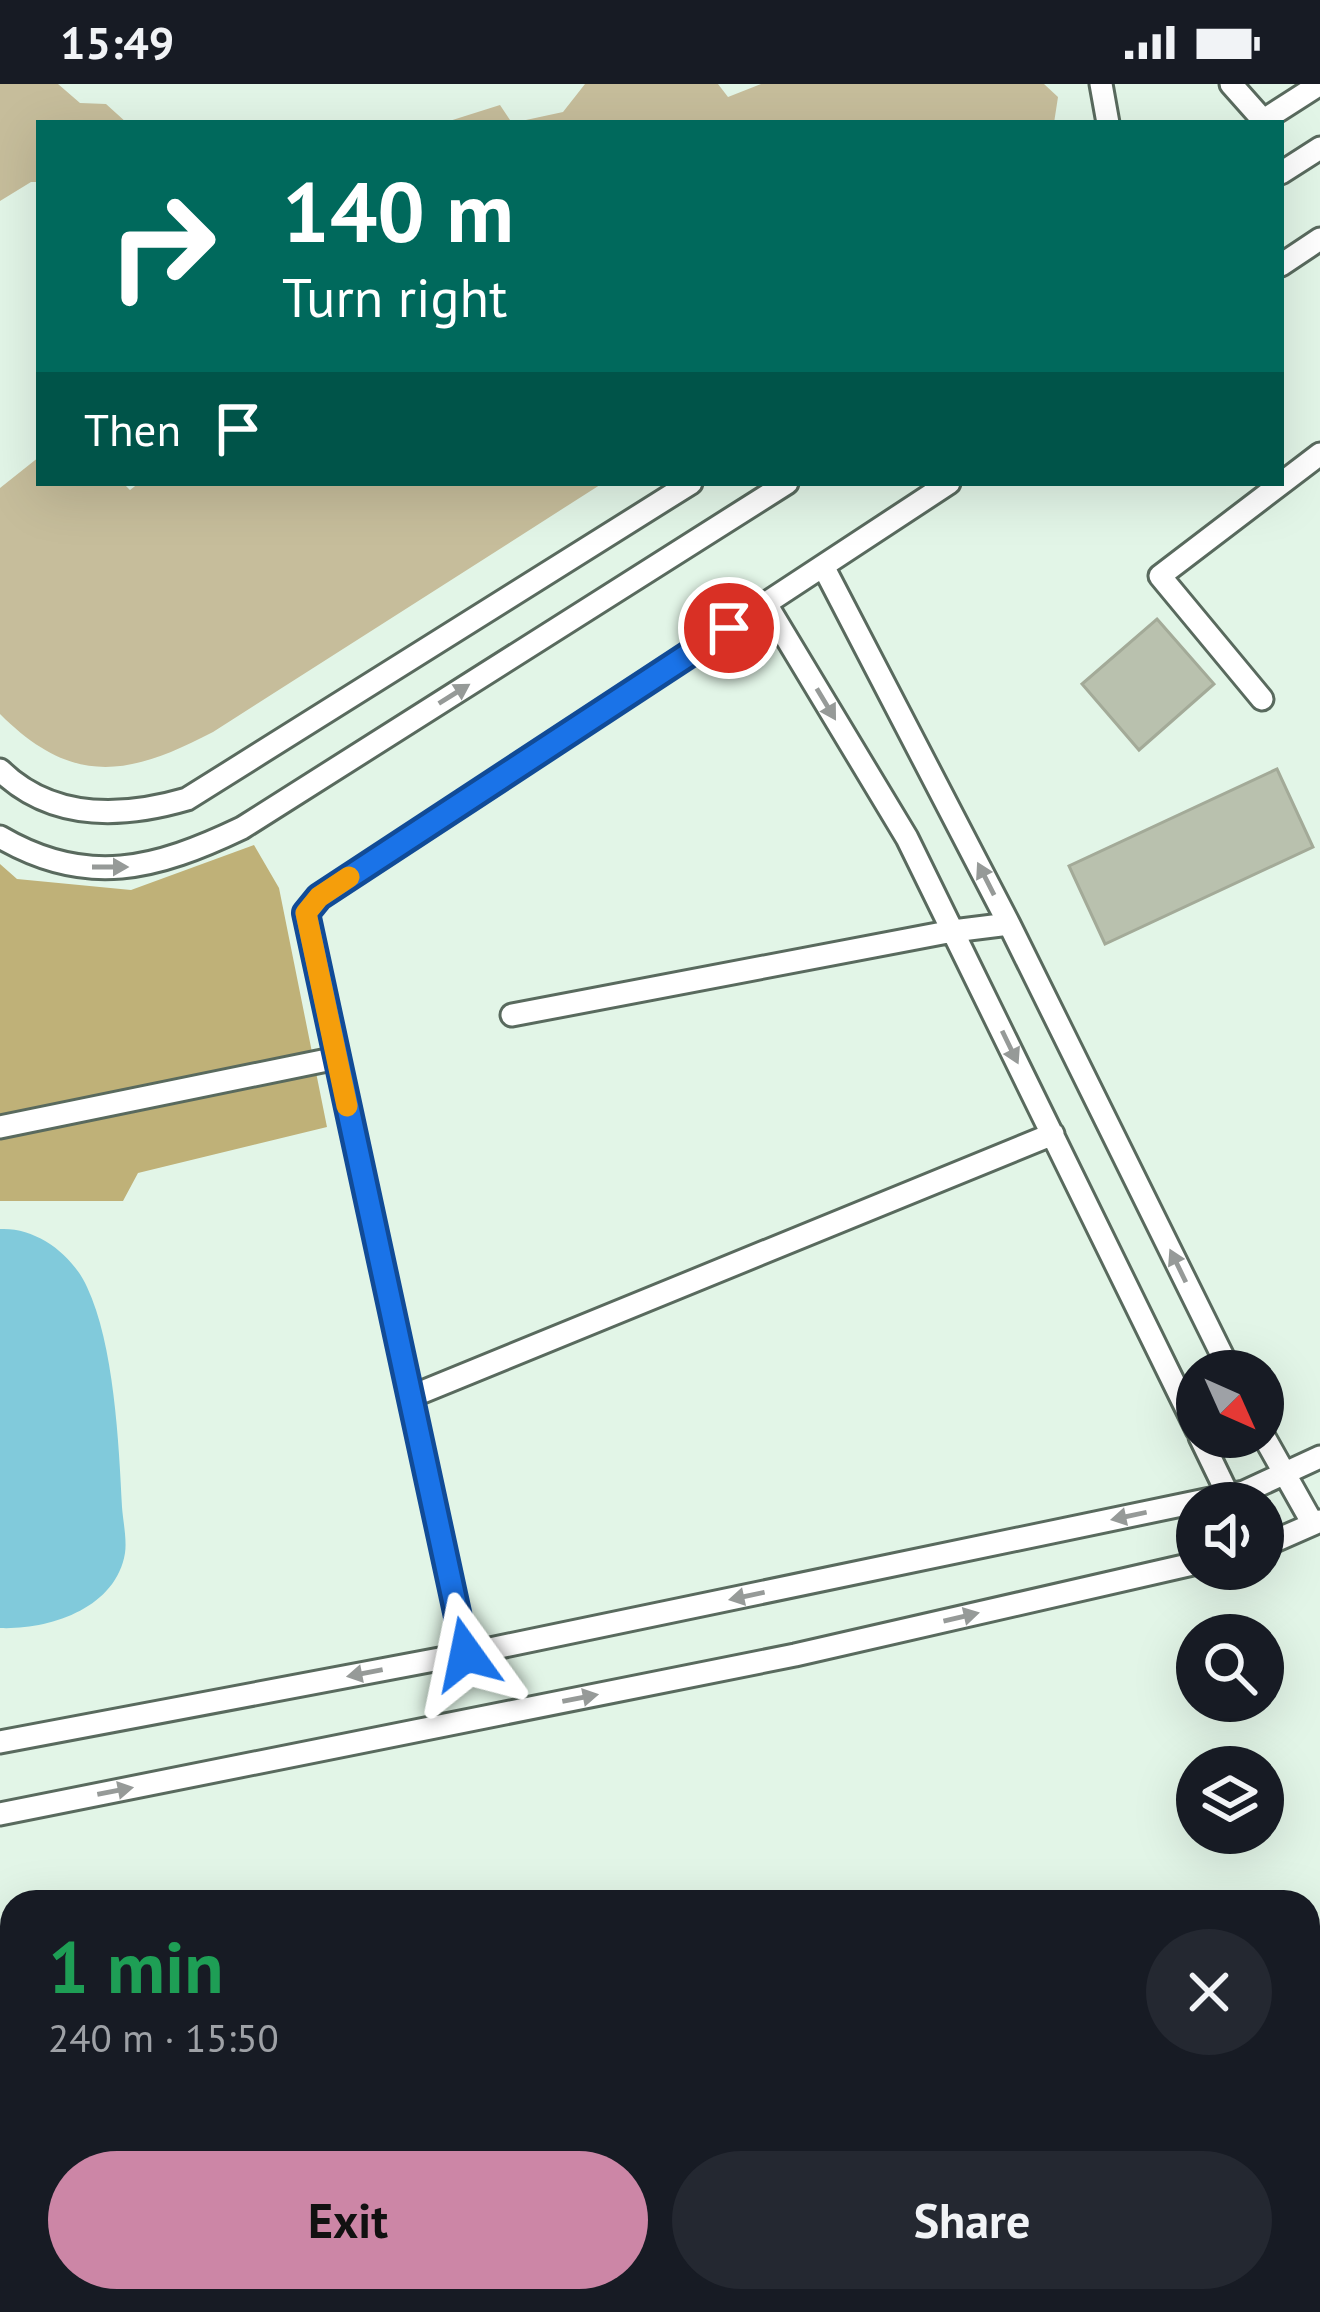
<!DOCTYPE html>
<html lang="en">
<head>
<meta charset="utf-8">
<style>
	:root { --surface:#171b24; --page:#242831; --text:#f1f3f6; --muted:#9ea1a6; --accent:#cc86a6 }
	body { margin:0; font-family:"PT Sans",sans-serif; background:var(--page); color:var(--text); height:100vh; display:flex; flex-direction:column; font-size:45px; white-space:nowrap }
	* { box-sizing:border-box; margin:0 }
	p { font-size:39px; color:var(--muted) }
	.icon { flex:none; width:66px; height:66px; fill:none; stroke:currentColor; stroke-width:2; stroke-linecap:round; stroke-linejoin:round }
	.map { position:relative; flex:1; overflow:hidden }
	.side { position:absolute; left:0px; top:1806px; width:1320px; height:423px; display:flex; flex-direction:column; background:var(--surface); border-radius:36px 36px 0 0; box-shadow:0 12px 48px #0002 }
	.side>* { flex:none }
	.top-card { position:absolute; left:36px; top:36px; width:1248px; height:366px; border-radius:0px; box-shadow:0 12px 48px #0002; background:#00695c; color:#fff; overflow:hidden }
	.needle { width:78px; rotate:135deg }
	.tools { position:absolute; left:1176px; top:1266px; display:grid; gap:24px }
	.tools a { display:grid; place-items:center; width:108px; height:108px; border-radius:50%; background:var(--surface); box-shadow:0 12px 48px #0002; font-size:60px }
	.pin { position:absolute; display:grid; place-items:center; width:102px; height:102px; color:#fff; margin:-51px; border:6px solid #fff; border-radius:50%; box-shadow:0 3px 12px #0007 }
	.me { position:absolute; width:132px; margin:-66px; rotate:348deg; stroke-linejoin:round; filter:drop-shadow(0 0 9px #0008) }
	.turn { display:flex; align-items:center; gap:42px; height:252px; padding:0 48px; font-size:54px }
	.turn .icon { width:156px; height:156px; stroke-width:2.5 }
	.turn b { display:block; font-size:84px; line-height:102px }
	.then { display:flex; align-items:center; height:114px; padding:0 48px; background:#0003; gap:24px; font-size:45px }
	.round { display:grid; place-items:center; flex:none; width:126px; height:126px; border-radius:63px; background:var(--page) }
	.overview { display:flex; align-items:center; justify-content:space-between; height:204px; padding:0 48px }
	h1 { font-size:72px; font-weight:700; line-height:90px; color:#1e9e55 }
	.cta { display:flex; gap:24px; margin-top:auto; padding:24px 48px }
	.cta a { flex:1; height:138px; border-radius:72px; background:var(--accent); color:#111; font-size:48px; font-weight:700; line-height:138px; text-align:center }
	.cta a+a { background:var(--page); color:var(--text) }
	.status { display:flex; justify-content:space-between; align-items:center; height:84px; padding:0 60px; background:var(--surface); direction:ltr }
	.status svg { height:33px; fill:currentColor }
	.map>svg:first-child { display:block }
	.green { fill:#c6bd9b }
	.forest { fill:#bfb178 }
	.water { fill:#81cadb }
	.building { fill:#b9c1ae; stroke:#a3aa98; stroke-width:3 }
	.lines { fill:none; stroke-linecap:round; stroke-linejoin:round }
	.service-casing { stroke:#596a5e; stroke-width:27 }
	.service { stroke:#fff; stroke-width:21 }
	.oneway { fill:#969a98 }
	.route-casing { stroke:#114b97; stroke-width:30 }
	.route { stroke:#1a73e8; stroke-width:21 }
	.slow { stroke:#f59e0b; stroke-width:21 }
</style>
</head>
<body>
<div class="status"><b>15:49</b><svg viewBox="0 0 49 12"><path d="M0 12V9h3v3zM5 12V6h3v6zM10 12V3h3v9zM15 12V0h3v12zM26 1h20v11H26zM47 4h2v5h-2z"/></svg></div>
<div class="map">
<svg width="1320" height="2228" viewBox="0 0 1320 2228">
	<rect width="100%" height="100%" fill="#e2f5e7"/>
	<path class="green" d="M0,0H58L80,19L106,20L127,39H39V98H31L0,117Z
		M585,0H718L728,13L761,0H1044L1058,13L1054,39H443L500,21L512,39L563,28Z
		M39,373V399H123L130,406L139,399H603L213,648C129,692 73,703 0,630V404Z"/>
	<path class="forest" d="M254,761L279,804L327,1043L138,1089L123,1117H0V780L17,795L131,806Z"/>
	<path class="water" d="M0,1145C36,1143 72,1170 87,1203C114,1260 119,1360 122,1423C123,1437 127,1455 125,1469C116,1525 48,1546 0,1544Z"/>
	<path class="building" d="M1157,535L1214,600L1139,666L1082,600Z
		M1277,685L1313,763L1105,860L1069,782Z"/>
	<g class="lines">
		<defs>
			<path id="service" d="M1101,0L1108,39
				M1231,0L1263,36
				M1259,39L1320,0
				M1281,89L1320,64
				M1281,181L1320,155
				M823,482L1009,840L1230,1287
				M766,520L907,754L1197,1346
				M1262,615L1160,492L1320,370
				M0,686C52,737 122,734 187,715L691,399
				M0,753C87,804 156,785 242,744L787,399
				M512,931L953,847L1009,840
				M0,1043L337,974
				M410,1313L1053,1050
				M1263,1351L1313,1440
				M1200,1353L1232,1419
				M1263,1462L1320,1437
				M466,1570L306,829L319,813L949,399
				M0,1658L466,1570L1244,1408L1320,1373
				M0,1730L795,1571L1197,1479"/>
		</defs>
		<use href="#service" class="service-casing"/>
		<use href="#service" class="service"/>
	</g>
	<defs><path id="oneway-solid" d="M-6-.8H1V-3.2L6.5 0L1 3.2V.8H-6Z" transform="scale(3)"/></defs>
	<g class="oneway">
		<use href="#oneway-solid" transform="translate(454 610) rotate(-32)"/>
		<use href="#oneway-solid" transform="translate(826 620) rotate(59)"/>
		<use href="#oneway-solid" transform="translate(110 783)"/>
		<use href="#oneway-solid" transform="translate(986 795) rotate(-117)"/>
		<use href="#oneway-solid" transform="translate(1010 963) rotate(64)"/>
		<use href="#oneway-solid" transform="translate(1178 1182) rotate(-116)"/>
		<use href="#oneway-solid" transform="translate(1129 1432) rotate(168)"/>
		<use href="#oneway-solid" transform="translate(747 1512) rotate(168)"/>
		<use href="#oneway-solid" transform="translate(961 1533) rotate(-13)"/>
		<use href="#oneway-solid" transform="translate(365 1589) rotate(169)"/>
		<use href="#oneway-solid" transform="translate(580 1614) rotate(-11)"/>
		<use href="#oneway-solid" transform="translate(115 1707) rotate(-11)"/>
	</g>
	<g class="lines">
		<defs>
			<path id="route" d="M466,1570L306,829L319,813L729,544"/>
		</defs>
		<use href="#route" class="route-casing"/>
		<use href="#route" class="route"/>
		<path class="slow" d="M347,1022L306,829L319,813L349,793"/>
	</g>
</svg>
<div class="tools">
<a><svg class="needle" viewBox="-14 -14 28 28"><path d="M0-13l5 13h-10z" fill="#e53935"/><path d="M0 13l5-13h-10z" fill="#9ea1a6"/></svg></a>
<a><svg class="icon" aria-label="sound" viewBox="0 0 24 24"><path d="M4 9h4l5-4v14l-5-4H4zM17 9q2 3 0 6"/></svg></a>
<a><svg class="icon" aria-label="search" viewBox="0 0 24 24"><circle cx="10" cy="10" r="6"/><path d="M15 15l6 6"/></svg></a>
<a><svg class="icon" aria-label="layers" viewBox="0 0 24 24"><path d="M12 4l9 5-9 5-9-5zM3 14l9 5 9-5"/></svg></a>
</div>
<div class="pin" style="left:729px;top:544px;background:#d93025"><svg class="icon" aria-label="arrive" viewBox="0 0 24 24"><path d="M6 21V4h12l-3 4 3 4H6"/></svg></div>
<svg class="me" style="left:466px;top:1570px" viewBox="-20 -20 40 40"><path d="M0-17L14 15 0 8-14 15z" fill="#1a73e8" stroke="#fff" stroke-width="4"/></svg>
<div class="top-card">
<div class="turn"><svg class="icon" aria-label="right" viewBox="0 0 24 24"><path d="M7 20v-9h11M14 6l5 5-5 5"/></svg><div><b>140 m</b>Turn right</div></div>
<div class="then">Then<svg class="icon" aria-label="arrive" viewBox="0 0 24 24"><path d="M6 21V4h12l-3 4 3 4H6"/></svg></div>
</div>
<section class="side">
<div class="overview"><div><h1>1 min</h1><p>240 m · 15:50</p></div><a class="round"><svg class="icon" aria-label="close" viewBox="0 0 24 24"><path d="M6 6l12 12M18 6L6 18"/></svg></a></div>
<div class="cta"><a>Exit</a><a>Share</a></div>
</section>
</div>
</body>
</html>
